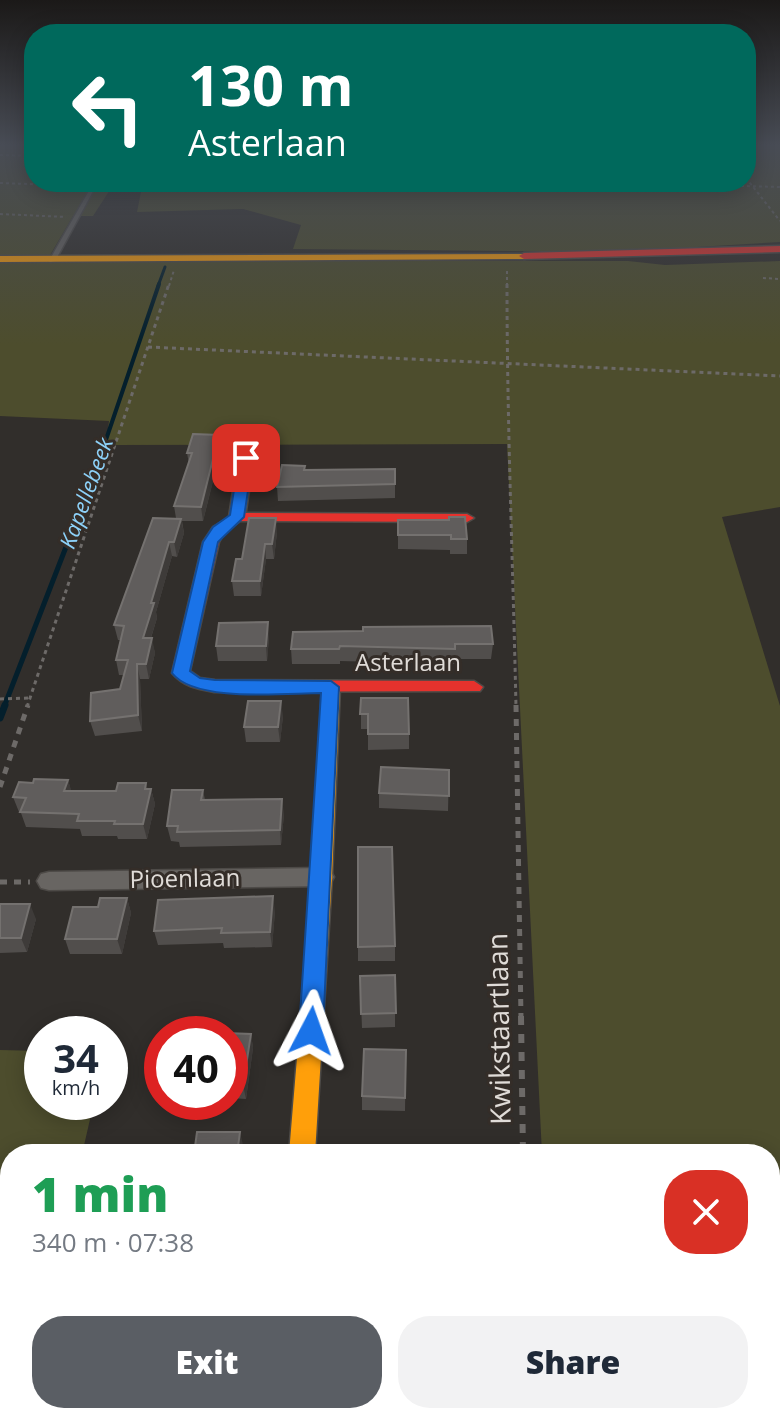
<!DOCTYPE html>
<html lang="en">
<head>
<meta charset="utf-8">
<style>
	:root { --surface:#fff; --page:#f2f2f3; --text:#1f2937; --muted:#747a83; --accent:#5a5e64 }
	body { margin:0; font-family:"Open Sans",sans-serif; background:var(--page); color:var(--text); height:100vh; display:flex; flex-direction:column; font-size:30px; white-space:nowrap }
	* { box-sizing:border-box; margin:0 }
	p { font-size:26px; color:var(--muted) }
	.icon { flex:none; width:44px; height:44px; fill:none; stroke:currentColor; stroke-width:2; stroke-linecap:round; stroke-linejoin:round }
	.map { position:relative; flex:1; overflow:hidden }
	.details { position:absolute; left:0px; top:1144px; width:780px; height:280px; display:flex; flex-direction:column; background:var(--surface); border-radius:32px 32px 0 0; box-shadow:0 4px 20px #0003 }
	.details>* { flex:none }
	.banner { position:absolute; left:24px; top:24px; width:732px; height:168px; border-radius:32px; box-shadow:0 4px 20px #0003; background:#00695c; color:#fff; overflow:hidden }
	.speed { position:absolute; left:24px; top:1016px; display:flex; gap:16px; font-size:40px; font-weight:700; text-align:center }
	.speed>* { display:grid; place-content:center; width:104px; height:104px; border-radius:50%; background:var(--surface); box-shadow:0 4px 20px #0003; line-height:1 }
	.speed small { font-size:20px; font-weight:400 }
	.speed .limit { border:12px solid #d22; background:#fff; color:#111 }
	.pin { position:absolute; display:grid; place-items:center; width:68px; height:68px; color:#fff; margin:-34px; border-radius:16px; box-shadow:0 4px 12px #0006 }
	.me { position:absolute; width:88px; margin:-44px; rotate:4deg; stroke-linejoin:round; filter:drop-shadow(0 0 6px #0008) }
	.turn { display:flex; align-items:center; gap:28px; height:168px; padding:0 32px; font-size:36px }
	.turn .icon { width:104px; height:104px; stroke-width:2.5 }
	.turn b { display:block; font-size:56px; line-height:68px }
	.round { display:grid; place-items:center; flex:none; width:84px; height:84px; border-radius:32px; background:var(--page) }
	.head { display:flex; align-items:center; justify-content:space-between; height:136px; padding:0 32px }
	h1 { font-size:48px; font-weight:800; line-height:60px; color:#1e9e55 }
	.action { display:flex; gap:16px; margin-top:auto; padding:16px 32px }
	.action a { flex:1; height:92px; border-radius:32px; background:var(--accent); color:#fff; font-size:32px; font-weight:800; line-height:92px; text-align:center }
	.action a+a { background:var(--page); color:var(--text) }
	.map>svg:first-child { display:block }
	.green { fill:#4d4d2d }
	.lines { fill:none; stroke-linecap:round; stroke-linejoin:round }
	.stream-far3 { stroke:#041f2c; stroke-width:3 }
	.stream-far2 { stroke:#041f2c; stroke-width:4 }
	.stream-far1 { stroke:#041f2c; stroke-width:5 }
	.stream { stroke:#041f2c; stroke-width:7 }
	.lane-casing { stroke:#4d4a47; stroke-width:3 }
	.street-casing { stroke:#4d4a47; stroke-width:3 }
	.slow-casing { stroke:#4d4a47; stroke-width:3 }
	.jam-casing { stroke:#4d4a47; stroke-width:3 }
	.path-far3 { stroke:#6d6a68; stroke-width:2; stroke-dasharray:3 3; stroke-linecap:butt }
	.path-far2 { stroke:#6d6a68; stroke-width:3; stroke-dasharray:4 4; stroke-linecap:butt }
	.path-far1 { stroke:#6d6a68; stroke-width:5; stroke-dasharray:7 7; stroke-linecap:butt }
	.path { stroke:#6d6a68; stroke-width:6; stroke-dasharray:9 9; stroke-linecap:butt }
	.lane { fill:#686562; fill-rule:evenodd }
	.street { fill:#686562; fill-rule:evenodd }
	.slow { fill:#ff9f0a; fill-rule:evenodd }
	.jam { fill:#e5322d; fill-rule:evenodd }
	.wall { fill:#514e4c }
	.shaded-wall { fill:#3e3b39 }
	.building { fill:#605d5c; stroke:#74716f; stroke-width:2 }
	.route { fill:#1a73e8; stroke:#114b97; stroke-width:2 }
	.labels { text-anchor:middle; stroke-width:6; stroke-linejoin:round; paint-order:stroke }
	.far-water-label { font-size:22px; font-style:italic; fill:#8dd1f8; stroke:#342d28 }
	.street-label { font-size:24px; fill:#e0dcd8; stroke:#342d28 }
	.near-street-label { font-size:28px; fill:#e0dcd8; stroke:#342d28 }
</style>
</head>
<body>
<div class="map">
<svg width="780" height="1424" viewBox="0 0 780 1424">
	<rect width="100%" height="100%" fill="#312e2b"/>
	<path class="green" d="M0,145H34V182H115L93,216H73L49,257L0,256Z
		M746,145H780V242L613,252L293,249L301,225L243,209L137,212L143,182H746Z
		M0,261H628L665,265L780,261V507L722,517L780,706V1424H555V1414H770V1154H542L507,444L106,445L109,421L0,416Z
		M0,1050L42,1051V1102H94L82,1154H10V1217H0Z"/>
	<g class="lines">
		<path class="stream-far3" d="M158,286L165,267"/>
		<path class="stream-far2" d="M96,469L159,284"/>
		<path class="stream-far1" d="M4,707L97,467"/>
		<path class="stream" d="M0,718L5,705"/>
		<defs>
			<path id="lane" d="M94,182H98L55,261L50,262L49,261Z"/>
			<path id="street" d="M246,453L254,458L245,517L237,522L229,517L238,458Z
				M322,868L330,870L334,877L330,884L322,886L49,890L41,888L37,881L41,874L49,872Z
				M77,1414H123L119,1424H73Z
				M255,1414H293L289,1424H251Z"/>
			<path id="slow" d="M528,254V258L524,259L0,262V256Z
				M331,681L340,687L332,877L315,1154H289L312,877L322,687Z"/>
			<path id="jam" d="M780,246V252L524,259L519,256L524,253Z
				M237,513L467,514L474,518L467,522L240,521L224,533L219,542L190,671L200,678L215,680L474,681L483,687L480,691L215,692C198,689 184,687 172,673L203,542L213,527Z"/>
		</defs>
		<use href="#lane" class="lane-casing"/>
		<use href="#street" class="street-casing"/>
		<use href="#slow" class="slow-casing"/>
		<use href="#jam" class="jam-casing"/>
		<path class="path-far3" d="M0,155L34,156
			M746,178L780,221
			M603,182L780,187
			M0,183L84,186
			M0,214L66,217
			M507,271V286
			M763,278L780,279
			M169,286L174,270"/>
		<path class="path-far2" d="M507,284C507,425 513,566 516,707
			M148,347L780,376
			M0,699L30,698
			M27,707L169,284"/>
		<path class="path-far1" d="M516,705L521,1018
			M0,787L28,705
			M0,882H30"/>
		<path class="path" d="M521,1016L523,1154
			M528,1414L529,1424"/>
		<use href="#lane" class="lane"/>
		<use href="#street" class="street"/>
		<use href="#slow" class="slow"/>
		<use href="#jam" class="jam"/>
	</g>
	<path class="wall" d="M221,449L203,521H182L184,533L177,557L172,556L156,612L157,618L151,638L155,653L149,679H140L142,731L95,736L90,721L120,689L124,675H119L116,660L121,640H118L114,625L176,518L174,506L189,464L187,453Z
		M305,466V470L395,469V498L278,501L277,487Z
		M398,520L467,539V554H450V550L398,549Z
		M277,532L274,559H266L261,596H234L232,581L242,559Z
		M293,632L493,644L491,659H455V664L340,661V664H292L291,649Z
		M269,637L267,661H218L216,646Z
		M361,698L409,734V749L368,750V729H361Z
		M283,716L280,742H246L244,727Z
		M449,770L448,811L379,808V793Z
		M68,780L71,791L151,789L155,804L147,839H118L117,836H82L80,829L26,827L21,813L19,812L13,797L33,783Z
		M203,790L205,800L284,814L281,845L180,847L179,842L171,841L167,826Z
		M127,898L131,913L122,954H70L65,939L98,907Z
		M0,904L36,919L27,952L0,953Z
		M275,911L272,947L224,948L223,943L158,945L154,931Z
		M395,946V961H358V947Z
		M395,975V1027L362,1028L360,976Z
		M230,1034H251L253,1048L246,1099L230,1098Z
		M406,1050L405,1111L362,1110V1096Z
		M0,1232H10V1314H0Z"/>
	<path class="shaded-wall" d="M219,435L221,449L203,521L201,507Z
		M276,518L277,532L274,559L272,544Z
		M181,519L184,533L177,557L174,542Z
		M169,542L172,556L156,612L157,618L146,653L143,638L151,603Z
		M265,544L266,559L261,596L260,581Z
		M268,622L269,637L267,661L266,646Z
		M152,638L155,653L149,679L146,664Z
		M137,664L140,679L142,731L138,715Z
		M281,701L283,716L280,742L278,727Z
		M68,780L73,796L64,791Z
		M146,783L150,797L151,789L155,804L147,839L143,824Z
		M282,799L284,814L281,845L280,830Z
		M273,896L275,911L272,947L270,932Z
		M127,898L131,913L122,954L117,939Z
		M30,904L36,919L27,952L21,938Z
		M251,1034L253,1048L246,1099L243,1085Z
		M240,1132L243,1145L242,1154H237Z
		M10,1288V1309L6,1304Z
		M0,1349L5,1355L0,1376Z"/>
	<path class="building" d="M193,434L219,435L201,507L174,506L192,453H187Z
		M282,465L305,466L304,470L395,469V484L277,487Z
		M449,517H465L467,539H451V535H398V520H449Z
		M153,518L181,519L174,542H169L151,603H154L143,638H152L146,664H137L138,715L90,721L91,693L120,689L128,660H116L124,626L114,625Z
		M249,518H276L272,544H265L260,581H232L236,559H242Z
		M268,622L266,646H216L219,623Z
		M491,626L493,644H455V649L340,646L339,649H291L293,632L363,631V627Z
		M361,698H408L409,734H368V714H360Z
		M248,701H281L278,727H244Z
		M381,767L449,770V796L379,793Z
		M34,779L68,780L64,791H116L118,783H146L145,789H151L143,824H114L115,821H77L79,814L20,812L26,798L13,797L19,782L33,783Z
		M172,790H203L201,800L282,799L280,830L177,832L178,826H167Z
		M358,847H392L395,946L358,947Z
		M273,896L270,932L221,933L222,928L154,931L158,900Z
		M100,898H127L117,939H65L73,907H98Z
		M0,904H30L21,938H0Z
		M395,975L396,1013L361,1014L360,976Z
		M199,1032L251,1034L243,1085H230V1034H198Z
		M364,1049L406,1050L405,1098L362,1096Z
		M197,1132H240L237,1154H194Z
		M355,1148L404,1150V1154H355Z
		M0,1232H10V1288L6,1304L0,1303Z"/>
	<linearGradient id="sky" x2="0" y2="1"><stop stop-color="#1b1918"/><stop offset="0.42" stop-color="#484c55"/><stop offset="1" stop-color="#484c55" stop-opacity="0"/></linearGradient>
	<rect width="780" height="345" fill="url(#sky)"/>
	<path class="route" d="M246,454L253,458L244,517L218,542L190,671L200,678L215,680L331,681L339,687L323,1031L319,1039L311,1042L302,1039L299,1031L321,693C285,693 195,703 172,673L203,542L213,527L230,515L239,458Z"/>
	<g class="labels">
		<g class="far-water-label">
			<text transform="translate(86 493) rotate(-70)" y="8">Kapellebeek</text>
		</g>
		<g class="street-label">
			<text x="408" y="671">Asterlaan</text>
			<text transform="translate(185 879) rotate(-1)" y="8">Pioenlaan</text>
		</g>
		<g class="near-street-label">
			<text transform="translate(499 1029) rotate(-91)" y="10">Kwikstaartlaan</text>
		</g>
	</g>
</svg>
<div class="speed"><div>34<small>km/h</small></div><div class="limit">40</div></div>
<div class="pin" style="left:246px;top:458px;background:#d93025"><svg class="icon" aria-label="arrive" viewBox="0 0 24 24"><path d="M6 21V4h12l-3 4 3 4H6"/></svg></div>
<svg class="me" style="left:311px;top:1031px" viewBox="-20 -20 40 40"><path d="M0-17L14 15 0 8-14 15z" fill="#1a73e8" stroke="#fff" stroke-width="4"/></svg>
<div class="banner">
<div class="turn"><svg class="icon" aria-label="left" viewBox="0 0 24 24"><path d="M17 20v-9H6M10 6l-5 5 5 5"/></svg><div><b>130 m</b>Asterlaan</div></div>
</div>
<section class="details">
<div class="head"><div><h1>1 min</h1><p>340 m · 07:38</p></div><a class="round" style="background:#d93025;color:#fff"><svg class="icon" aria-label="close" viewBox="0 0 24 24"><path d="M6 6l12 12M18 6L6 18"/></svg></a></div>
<div class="action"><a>Exit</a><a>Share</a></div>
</section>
</div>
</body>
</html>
